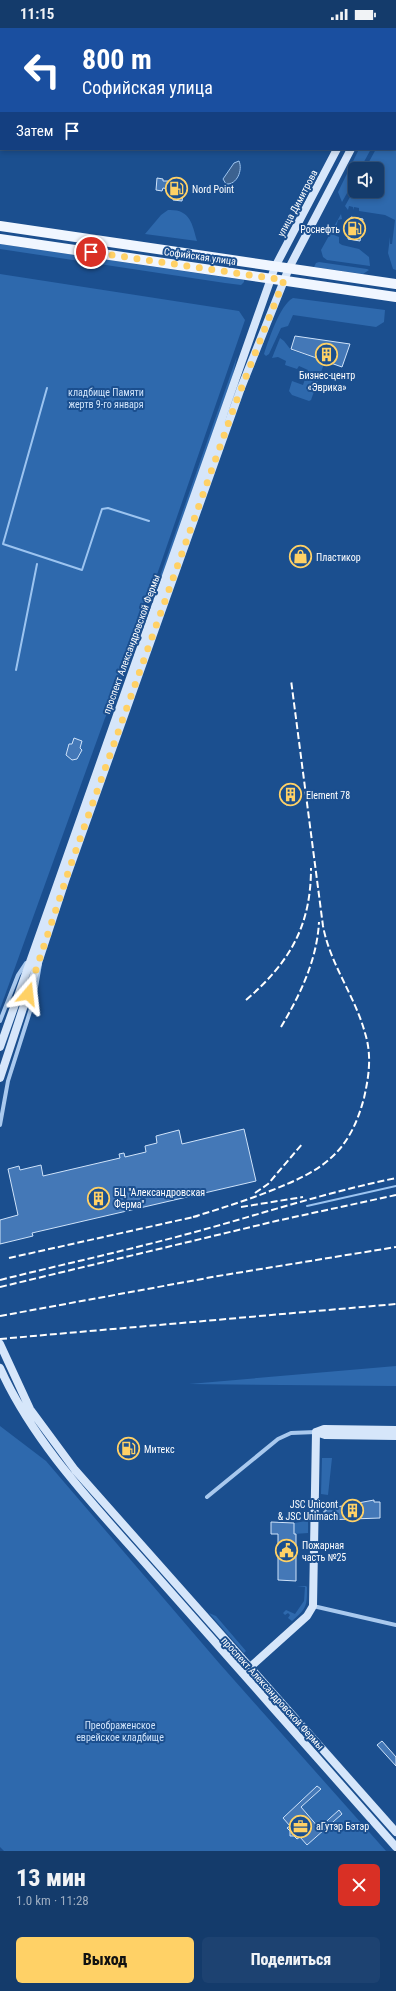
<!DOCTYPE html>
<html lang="ru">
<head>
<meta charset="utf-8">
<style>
	:root { --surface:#143b6b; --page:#1d4271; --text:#f1f3f6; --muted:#9dadc1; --line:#33557e; --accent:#ffd166 }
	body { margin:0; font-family:"Roboto Condensed",sans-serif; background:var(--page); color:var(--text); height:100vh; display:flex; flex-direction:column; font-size:15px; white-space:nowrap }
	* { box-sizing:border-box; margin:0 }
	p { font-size:13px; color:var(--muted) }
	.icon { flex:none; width:22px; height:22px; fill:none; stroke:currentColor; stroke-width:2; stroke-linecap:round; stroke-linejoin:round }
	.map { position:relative; height:1823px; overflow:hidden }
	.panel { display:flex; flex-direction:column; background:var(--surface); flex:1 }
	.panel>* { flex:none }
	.banner { position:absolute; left:0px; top:0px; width:396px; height:122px; box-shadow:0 2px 6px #0003,0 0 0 1px var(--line); background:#1a4fa0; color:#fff; overflow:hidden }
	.controls { position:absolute; left:348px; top:134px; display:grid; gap:8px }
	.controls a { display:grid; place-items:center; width:36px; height:36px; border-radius:6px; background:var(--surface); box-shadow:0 2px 6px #0003,0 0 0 1px var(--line); font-size:20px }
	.pin { position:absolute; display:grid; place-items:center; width:34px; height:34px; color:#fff; margin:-17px; border:2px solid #fff; border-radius:50%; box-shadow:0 1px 4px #0007 }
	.me { position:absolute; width:44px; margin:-22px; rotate:17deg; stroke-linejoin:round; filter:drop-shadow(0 0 3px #0008) }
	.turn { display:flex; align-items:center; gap:14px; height:84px; padding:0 16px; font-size:18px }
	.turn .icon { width:52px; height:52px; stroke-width:2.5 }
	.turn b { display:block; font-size:28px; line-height:34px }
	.then { display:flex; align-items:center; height:38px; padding:0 16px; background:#0003; gap:8px; font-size:15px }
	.round { display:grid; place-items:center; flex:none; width:42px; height:42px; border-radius:6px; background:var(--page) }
	.headline { display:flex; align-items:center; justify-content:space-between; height:68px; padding:0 16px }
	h1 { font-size:24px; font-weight:800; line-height:30px }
	.cta { display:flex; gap:8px; margin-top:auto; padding:8px 16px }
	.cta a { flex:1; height:46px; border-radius:6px; background:var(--accent); color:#111; font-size:16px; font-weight:800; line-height:46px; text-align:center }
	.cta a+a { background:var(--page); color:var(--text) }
	.status { display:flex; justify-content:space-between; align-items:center; height:28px; padding:0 20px; background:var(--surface); direction:ltr }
	.status svg { height:11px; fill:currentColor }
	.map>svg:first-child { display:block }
	.green { fill:#2e69ad }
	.water { fill:#3c6290; stroke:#9cc4f0 }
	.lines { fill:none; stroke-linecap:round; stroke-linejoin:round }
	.stream { stroke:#9cc4f0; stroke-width:2 }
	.building { fill:#4478b7; stroke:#cfe3fa }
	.street { stroke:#a9c9ee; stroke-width:4 }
	.secondary { stroke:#d6e6fa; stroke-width:8 }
	.primary { stroke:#f0f6ff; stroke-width:10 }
	.rail { stroke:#fff; stroke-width:2; stroke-dasharray:7 3; stroke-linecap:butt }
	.route { stroke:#ffd166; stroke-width:7; stroke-dasharray:0 12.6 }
	.labels { text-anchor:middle; stroke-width:4; stroke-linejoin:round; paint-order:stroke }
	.poi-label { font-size:10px; fill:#fff; stroke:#1b4f8f; text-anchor:start }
	.street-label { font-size:10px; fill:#fff; stroke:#1b4f8f }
	.park-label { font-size:10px; fill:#cfe3fa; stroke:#1b4f8f }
</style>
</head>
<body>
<div class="status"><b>11:15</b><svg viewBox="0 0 49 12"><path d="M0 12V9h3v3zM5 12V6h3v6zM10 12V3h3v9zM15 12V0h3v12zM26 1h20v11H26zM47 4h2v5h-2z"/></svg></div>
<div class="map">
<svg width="396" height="1823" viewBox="0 0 396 1823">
	<rect width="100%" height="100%" fill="#1b4f8f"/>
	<path class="green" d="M396,85V242L393,241L388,225L390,209V216H392L395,192L385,187L359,183V180L354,179V182L353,179L349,178L348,182L345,178L355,160V163H377V141H365L376,121H395Z
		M359,121H371L360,141H355V151L342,174L338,164Z
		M168,182C190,181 192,195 197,213L145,206L161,187Z
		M341,186L342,191L338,192L334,207L339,209V215L342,217L359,221L369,229L370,238L327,232L323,229L321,222Z
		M0,216L244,252V254L241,257L225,255L0,221Z
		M319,234L367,241L369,242L363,246L314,239L316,235Z
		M0,246L239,283L245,292L115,668L105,690L0,981Z
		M293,270L385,282L384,294L376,299L293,287L288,298L281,300L269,326L266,328L264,326C269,311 280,277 293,270Z
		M280,310L284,313L291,322L325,333L311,372L309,373L292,367L289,363L292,353L303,357L308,342L299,338L297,341L285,337L286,333L278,329L272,330Z
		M237,328L231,356L156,566L153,568Z
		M396,1338V1358L189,1356Z
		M0,1398L46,1433L219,1635L386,1823H4L0,1819Z
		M322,1430H332L328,1467L321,1466Z
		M306,1493L308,1494V1505L294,1506V1495Z
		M297,1558H306L307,1559C307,1578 307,1580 292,1593L288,1590L290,1587L288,1585L285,1587L283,1585L286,1582L295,1586L304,1573L305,1559Z
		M209,1585L216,1588L246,1623L244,1625Z"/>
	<path class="water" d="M239,133C243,142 237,157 226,156L223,151L234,135Z"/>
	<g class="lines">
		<path class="stream" d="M47,360L3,516L82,542L102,481L108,480L149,493
			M16,642L37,536
			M307,1178L396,1158"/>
	</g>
	<path class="building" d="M157,150L163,151V153H185L182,173L173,172L174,162L163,160L162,163L156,162Z
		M351,189L363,191L360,213L348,211Z
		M295,308L350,316L342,339L291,321Z
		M74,710L82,713L80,720L82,722L77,731L72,732L66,727L69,716H72Z
		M294,757L296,776L286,777L284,758Z
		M244,1101L256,1153L32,1205L33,1208L0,1216V1192L18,1187L8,1141L19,1138L20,1142L41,1137L43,1148L120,1130L119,1126L124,1125L125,1129L146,1124L145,1118L157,1115L156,1108L179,1102L182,1116Z
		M120 1421a9 9 0 1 1 18 0a9 9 0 1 1-18 0Z
		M374,1472V1474H380V1490L324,1492V1483H326V1481Z
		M271,1494L294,1495V1506H296V1553L278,1552V1506H271Z
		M382,1713L396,1729V1738L377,1717Z
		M317,1758L321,1761L301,1779L319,1800L339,1782L342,1786L307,1817L300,1809L297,1811L294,1808H290V1803L287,1800L290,1798L283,1790Z"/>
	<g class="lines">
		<path class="street" d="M0,993L18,947L26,935
			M0,1097L8,1053L34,971L40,936
			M207,1469L278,1411L291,1405L316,1404
			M313,1578L396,1597"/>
		<path class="secondary" d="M395,15L396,13
			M395,40L396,38
			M0,1019L275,239L337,121
			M0,1050L65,853L241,360L289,240L351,121
			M0,1316L30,1381L75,1442L396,1804
			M0,1340C35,1418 98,1481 153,1544C234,1636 315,1727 396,1819
			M316,1404L324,1401L396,1402
			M316,1404L325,1407L396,1408
			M248,1641L307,1588L313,1578L316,1404"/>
		<path class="primary" d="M0,198L396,256
			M0,211L396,269"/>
		<path class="rail" d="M246,972C289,935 311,899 311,840
			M281,999C300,967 317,932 319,894
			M255,1165L268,1156L303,1115
			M241,1179L303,1169
			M193,1189C219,1181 245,1173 270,1163C321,1143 349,1127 364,1070C369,1048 372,1027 365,1005C355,968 330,936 323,898L291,652
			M9,1230L198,1188
			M0,1252C60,1237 120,1224 180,1208C252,1189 323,1165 396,1150
			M0,1259L276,1193L396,1167
			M0,1288L218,1248L396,1219
			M0,1311L396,1276"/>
	</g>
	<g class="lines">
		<path class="route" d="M28,966L70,839L236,374L284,252L91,224"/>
	</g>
	<defs>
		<symbol id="fuel-ring" viewBox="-11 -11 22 22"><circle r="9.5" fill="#1b4f8f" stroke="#ffd166" stroke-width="1.5"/><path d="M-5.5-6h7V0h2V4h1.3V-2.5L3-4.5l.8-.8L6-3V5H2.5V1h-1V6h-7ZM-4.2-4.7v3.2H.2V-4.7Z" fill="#ffd166"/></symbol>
		<symbol id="building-ring" viewBox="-11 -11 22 22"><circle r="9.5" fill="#1b4f8f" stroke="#ffd166" stroke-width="1.5"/><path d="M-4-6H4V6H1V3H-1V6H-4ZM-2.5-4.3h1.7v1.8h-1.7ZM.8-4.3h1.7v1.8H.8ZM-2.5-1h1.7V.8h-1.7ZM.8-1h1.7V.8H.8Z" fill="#ffd166"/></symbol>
		<symbol id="shop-ring" viewBox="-11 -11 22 22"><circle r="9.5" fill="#1b4f8f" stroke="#ffd166" stroke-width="1.5"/><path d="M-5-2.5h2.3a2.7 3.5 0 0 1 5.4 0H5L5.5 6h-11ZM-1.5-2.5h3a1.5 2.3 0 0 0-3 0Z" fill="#ffd166"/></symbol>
		<symbol id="civic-ring" viewBox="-11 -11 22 22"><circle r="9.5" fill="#1b4f8f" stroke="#ffd166" stroke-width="1.5"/><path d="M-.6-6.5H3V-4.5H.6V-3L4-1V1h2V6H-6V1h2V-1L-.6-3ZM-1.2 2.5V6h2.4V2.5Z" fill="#ffd166"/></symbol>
		<symbol id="office-ring" viewBox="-11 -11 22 22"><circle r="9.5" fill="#1b4f8f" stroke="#ffd166" stroke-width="1.5"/><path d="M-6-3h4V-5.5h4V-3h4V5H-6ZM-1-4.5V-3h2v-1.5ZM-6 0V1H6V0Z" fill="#ffd166"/></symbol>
	</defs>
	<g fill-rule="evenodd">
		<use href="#fuel-ring" x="164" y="148" width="25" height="25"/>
		<use href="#fuel-ring" x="342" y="188" width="25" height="25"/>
		<use href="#building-ring" x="314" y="314" width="25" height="25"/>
		<use href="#shop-ring" x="288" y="516" width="25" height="25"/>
		<use href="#building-ring" x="278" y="754" width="25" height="25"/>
		<use href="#building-ring" x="86" y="1158" width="25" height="25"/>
		<use href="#fuel-ring" x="116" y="1408" width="25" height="25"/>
		<use href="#building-ring" x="340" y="1470" width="25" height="25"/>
		<use href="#civic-ring" x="274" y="1510" width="25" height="25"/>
		<use href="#office-ring" x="288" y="1786" width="25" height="25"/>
	</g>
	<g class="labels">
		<g class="poi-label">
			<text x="192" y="165">Nord Point</text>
			<text x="340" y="205" text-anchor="end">Роснефть</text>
			<text x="327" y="351" text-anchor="middle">Бизнес-центр<tspan x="327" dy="12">«Эврика»</tspan></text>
			<text x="316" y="533">Пластикор</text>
			<text x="306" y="771">Element 78</text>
			<text x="114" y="1168">БЦ "Александровская<tspan x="114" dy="12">Ферма"</tspan></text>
			<text x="144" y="1425">Митекс</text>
			<text x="338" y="1480" text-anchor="end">JSC Unicont<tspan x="338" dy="12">&amp; JSC Unimach</tspan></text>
			<text x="302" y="1521">Пожарная<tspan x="302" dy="12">часть №25</tspan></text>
			<text x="316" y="1802">аГутэр Бэтэр</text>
		</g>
		<g class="street-label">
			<text transform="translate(297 175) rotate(-62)" y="4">улица Димитрова</text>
			<text transform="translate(200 228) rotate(8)" y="4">Софийская улица</text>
			<text transform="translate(131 616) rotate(-70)" y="4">проспект Александровской Фермы</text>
			<text transform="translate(273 1665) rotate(48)" y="4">проспект Александровской Фермы</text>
		</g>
		<g class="park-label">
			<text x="106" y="368">кладбище Памяти<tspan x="106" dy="12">жертв 9-го января</tspan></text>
			<text x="120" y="1701">Преображенское<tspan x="120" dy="12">еврейское кладбище</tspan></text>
		</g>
	</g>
</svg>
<div class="controls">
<a><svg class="icon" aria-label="sound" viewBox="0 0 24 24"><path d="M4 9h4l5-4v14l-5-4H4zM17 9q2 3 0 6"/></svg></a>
</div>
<div class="pin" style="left:91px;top:224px;background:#d93025"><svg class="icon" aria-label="arrive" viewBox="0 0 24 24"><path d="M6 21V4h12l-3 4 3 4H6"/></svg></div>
<svg class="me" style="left:28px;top:966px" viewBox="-20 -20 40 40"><path d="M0-17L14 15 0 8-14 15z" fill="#ffd166" stroke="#fff" stroke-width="4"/></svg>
<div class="banner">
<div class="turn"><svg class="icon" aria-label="left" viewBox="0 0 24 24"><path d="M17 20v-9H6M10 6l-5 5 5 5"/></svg><div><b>800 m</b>Софийская улица</div></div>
<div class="then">Затем<svg class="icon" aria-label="arrive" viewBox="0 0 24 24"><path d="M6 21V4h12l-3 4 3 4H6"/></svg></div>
</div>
</div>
<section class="panel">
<div class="headline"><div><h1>13 мин</h1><p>1.0 km · 11:28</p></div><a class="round" style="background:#d93025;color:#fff"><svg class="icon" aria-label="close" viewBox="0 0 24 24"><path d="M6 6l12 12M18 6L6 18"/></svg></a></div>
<div class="cta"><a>Выход</a><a>Поделиться</a></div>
</section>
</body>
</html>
